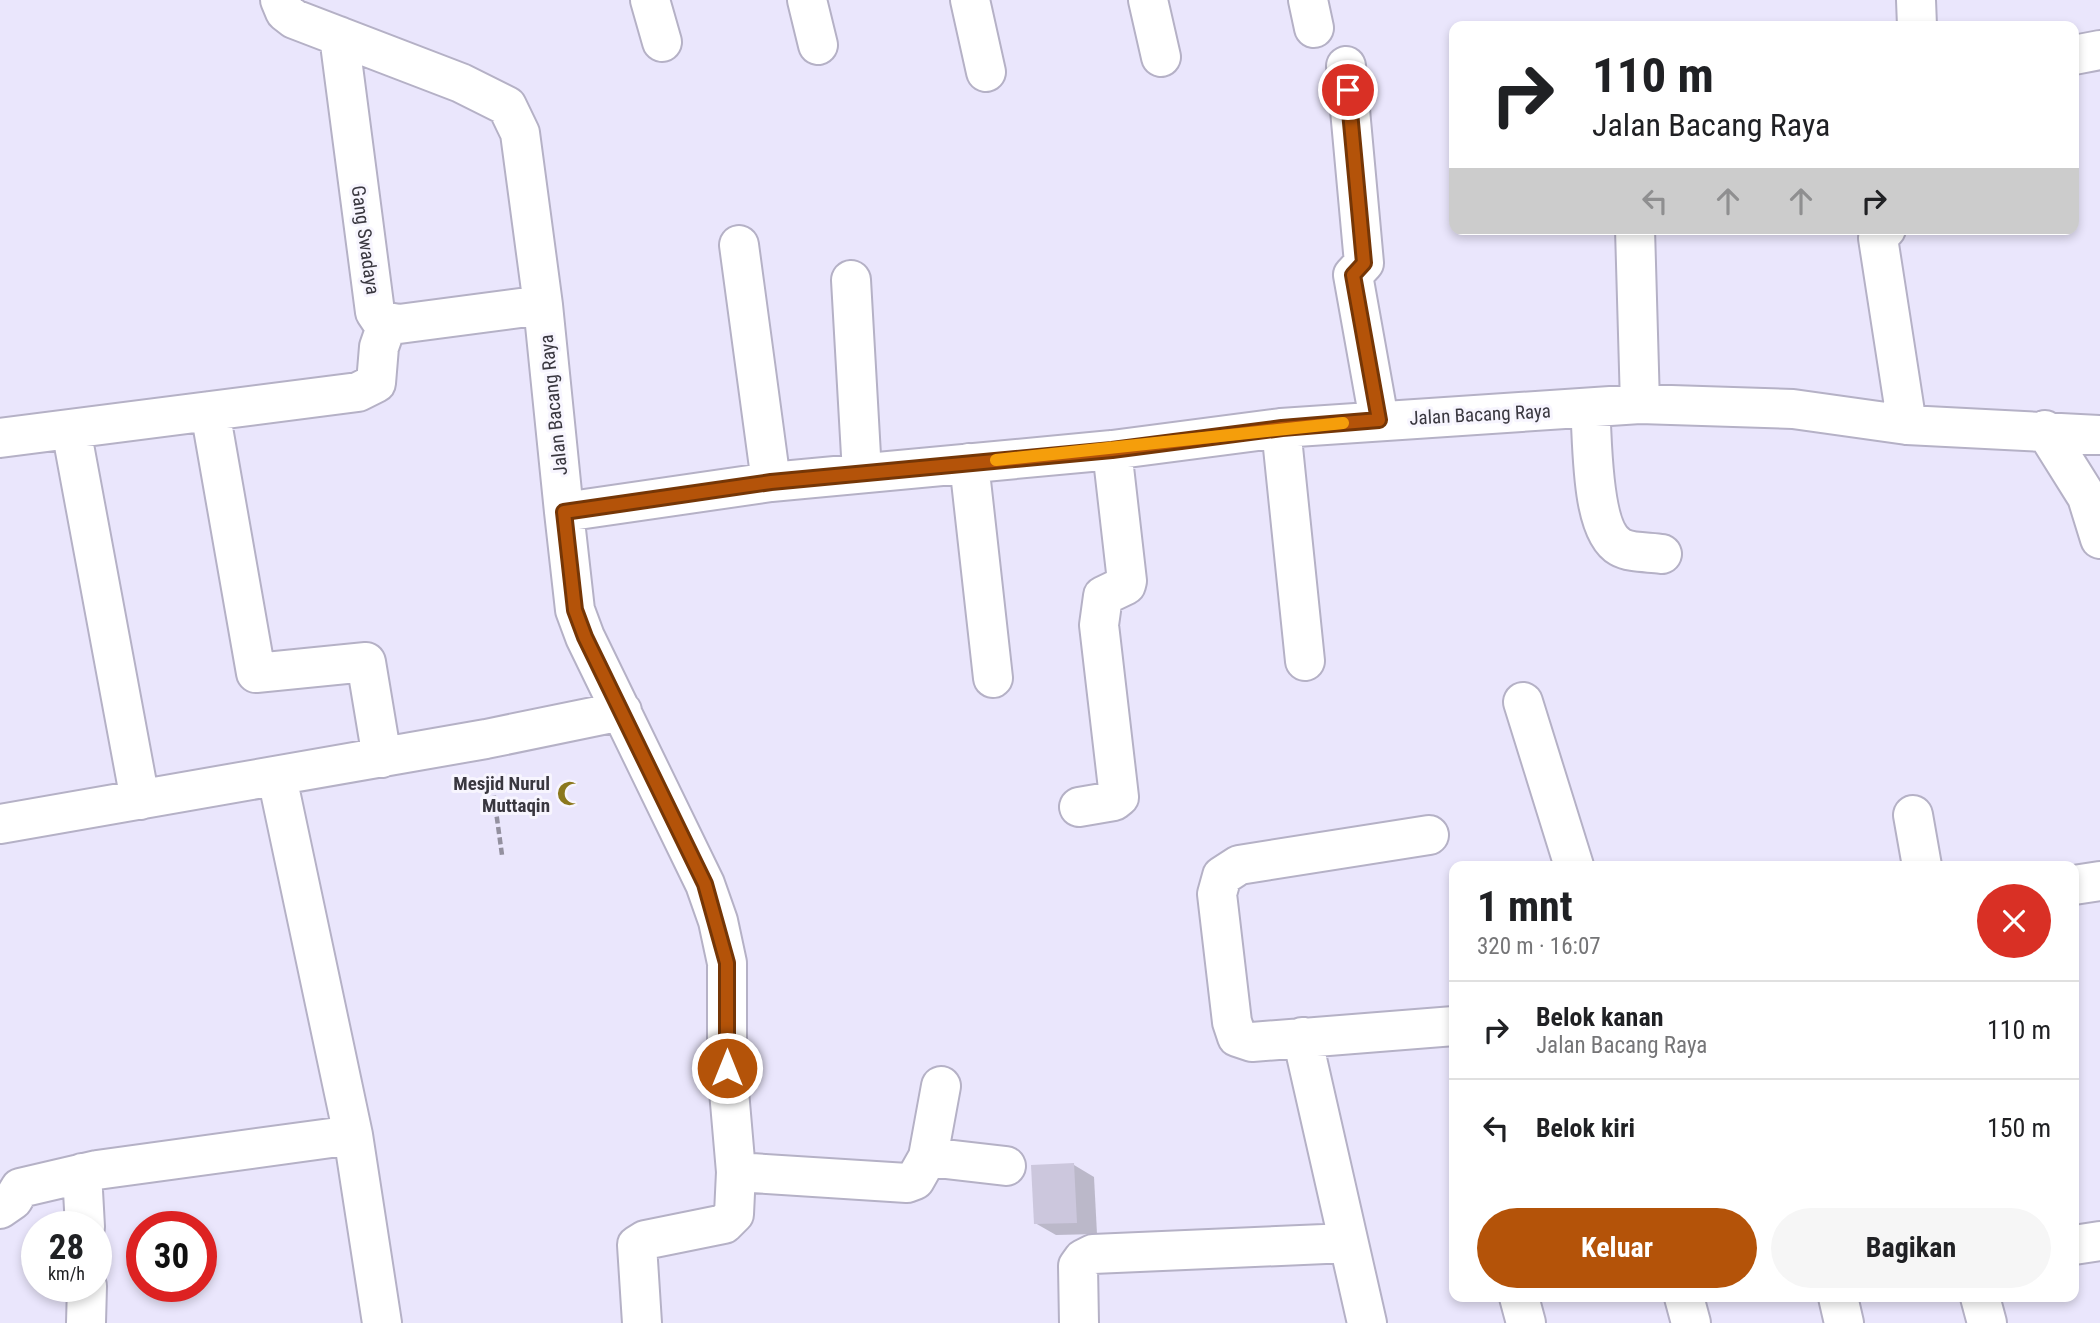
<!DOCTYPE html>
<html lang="id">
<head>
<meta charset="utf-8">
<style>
	:root { --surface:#fff; --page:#f6f6f6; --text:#202124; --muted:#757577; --line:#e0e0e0; --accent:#b45309 }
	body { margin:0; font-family:"Roboto Condensed",sans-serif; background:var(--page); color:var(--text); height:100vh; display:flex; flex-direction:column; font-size:26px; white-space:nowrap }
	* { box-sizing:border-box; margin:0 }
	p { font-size:23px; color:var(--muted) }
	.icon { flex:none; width:38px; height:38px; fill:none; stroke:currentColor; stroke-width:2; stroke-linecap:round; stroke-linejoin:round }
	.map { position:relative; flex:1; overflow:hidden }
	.side { position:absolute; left:1449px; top:861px; width:630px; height:441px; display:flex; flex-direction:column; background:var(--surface); border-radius:14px; box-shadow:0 4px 10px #0003 }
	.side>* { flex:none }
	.banner { position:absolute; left:1449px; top:21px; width:630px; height:214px; border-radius:14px; box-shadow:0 4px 10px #0003; background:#fff; color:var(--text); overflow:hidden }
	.speed { position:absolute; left:21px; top:1211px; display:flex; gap:14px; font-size:35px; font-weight:700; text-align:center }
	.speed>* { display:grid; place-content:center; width:91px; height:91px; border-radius:50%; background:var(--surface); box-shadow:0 4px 10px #0003; line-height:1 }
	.speed small { font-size:18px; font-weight:400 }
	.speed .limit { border:10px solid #d22; background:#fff; color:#111 }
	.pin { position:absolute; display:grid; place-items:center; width:60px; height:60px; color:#fff; margin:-30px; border:4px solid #fff; border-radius:50%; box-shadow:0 2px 7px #0007 }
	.me { position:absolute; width:77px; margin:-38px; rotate:0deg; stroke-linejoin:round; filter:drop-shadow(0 0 5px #0008) }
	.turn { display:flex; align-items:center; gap:24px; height:147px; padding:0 28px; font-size:32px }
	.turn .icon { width:91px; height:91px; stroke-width:2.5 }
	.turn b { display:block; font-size:49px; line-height:60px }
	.lanes { display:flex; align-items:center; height:66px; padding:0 28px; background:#0003; justify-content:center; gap:35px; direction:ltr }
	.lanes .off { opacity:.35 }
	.round { display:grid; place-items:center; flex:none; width:74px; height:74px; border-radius:37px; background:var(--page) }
	.headline { display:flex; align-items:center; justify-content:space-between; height:119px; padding:0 28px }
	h1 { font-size:42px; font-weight:700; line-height:52px }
	.button { display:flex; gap:14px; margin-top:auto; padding:14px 28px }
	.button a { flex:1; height:80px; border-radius:42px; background:var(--accent); color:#fff; font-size:28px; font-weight:700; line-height:80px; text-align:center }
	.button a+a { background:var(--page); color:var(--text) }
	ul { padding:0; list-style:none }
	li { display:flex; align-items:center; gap:21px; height:98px; padding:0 28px; border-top:2px solid var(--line) }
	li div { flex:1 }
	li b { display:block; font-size:26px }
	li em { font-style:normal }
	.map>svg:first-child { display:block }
	.shadow { fill:#0003 }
	.building { fill:#ccc7dd }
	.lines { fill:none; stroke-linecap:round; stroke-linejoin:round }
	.minor-casing { stroke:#b5b1c6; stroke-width:42 }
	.path { stroke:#93909f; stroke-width:4.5; stroke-dasharray:7 3.5; stroke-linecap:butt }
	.minor { stroke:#fff; stroke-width:38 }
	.route-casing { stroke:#753606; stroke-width:18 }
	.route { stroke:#b45309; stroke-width:12 }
	.slow { stroke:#f59e0b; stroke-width:12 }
	.labels { text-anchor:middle; stroke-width:6; stroke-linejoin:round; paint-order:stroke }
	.street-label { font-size:19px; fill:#39373f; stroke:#f7f5fe }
	.poi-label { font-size:19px; font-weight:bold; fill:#39373f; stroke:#f7f5fe; text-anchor:end }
</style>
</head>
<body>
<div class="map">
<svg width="2100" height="1323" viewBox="0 0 2100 1323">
	<rect width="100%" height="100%" fill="#eae6fc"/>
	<path class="shadow" d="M1074,1165L1094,1177L1097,1234L1056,1235L1035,1223Z"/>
	<path class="building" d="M1074,1163L1077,1223L1034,1224L1031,1165Z"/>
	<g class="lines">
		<defs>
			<path id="minor" d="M280,0L285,12L294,19L461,83L507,106L520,133L543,305L564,512L771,482L1112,450L1281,428L1640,404L1793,409L1907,425L2100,435
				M650,0L662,42
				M807,0L818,45
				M970,0L986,72
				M1148,0L1161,57
				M1308,0L1314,28
				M1916,0L1917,26
				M339,36L375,312L381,321L399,324L543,305
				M2074,55L2100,50
				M1346,66L1364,263L1353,275L1379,420
				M1635,229L1640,404
				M1886,229L1878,238L1907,425
				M739,245L771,482
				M851,280L862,473
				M1590,408C1593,440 1590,530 1620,547C1630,553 1650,552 1662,554
				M210,411L256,673L366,662L382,758
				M1281,428L1305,661
				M71,429L140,800
				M2045,430L2087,497L2100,539
				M0,438L358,392L376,383L379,347L387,324
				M969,463L993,678
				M564,512L575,610L585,637L705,884L718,921L727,963V1068L736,1172L734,1214L724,1224L645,1240L637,1245L642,1323
				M1523,702L1574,866
				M277,777L353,1135L382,1323
				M1079,807L1114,801L1119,797L1099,625L1103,596L1126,585L1127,581L1112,450
				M1913,815L1922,866
				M0,824L486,739L622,711
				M1429,835L1239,865L1222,876L1217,894L1232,1022L1237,1037L1252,1042L1454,1026
				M2074,885L2100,881
				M1302,1037L1367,1323
				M928,1157L1006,1166
				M736,1172L907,1183L915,1180L928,1157L941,1086
				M82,1173L85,1227
				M0,1209L13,1200L20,1188L97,1170L353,1135
				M2074,1245L2100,1241
				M1519,1297L1526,1323
				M1684,1297L1691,1323
				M1838,1297L1844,1323
				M1980,1297L1987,1323
				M86,1323L87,1286
				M1079,1323L1078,1266L1083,1259L1093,1254L1348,1243"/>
		</defs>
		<use href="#minor" class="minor-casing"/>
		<path class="path" d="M491,775L502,855"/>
		<use href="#minor" class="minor"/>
	</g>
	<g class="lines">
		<defs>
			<path id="route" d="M727,1068V963L705,884L585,637L575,610L564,512L771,482L1112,450L1282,428L1379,420L1353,275L1364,263L1348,90"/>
		</defs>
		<use href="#route" class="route-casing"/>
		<use href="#route" class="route"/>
		<path class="slow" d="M996,460L1343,423"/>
	</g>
	<defs>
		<symbol id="mosque-bare" viewBox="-9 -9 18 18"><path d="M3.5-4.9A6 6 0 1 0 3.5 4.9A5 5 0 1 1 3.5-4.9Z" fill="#8b781d" stroke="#f7f5fe" stroke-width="2.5" paint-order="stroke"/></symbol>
	</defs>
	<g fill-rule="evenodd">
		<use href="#mosque-bare" x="552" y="776" width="35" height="35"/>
	</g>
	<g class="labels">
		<g class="street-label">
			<text transform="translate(366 240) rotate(82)" y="7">Gang Swadaya</text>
			<text transform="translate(553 405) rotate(-96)" y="7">Jalan Bacang Raya</text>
			<text transform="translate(1480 414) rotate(-3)" y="7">Jalan Bacang Raya</text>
		</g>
		<g class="poi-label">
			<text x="550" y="790">Mesjid Nurul<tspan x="550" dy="22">Muttaqin</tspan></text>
		</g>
	</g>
</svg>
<div class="speed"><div>28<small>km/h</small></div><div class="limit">30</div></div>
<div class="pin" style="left:1348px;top:90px;background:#d93025"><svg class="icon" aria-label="arrive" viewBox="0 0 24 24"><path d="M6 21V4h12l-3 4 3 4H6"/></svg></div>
<svg class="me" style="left:727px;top:1068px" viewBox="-20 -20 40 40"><circle r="17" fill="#b45309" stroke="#fff" stroke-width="3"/><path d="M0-11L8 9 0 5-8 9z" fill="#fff"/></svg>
<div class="banner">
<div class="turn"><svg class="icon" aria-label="right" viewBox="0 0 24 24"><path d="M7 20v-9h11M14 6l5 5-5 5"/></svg><div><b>110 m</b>Jalan Bacang Raya</div></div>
<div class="lanes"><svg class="icon off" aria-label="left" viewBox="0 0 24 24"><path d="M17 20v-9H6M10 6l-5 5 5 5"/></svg><svg class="icon off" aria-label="ahead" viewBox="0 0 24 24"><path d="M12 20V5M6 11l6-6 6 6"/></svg><svg class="icon off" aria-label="ahead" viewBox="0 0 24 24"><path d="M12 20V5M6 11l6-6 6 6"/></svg><svg class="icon" aria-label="right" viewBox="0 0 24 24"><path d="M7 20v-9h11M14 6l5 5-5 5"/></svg></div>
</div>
<section class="side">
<div class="headline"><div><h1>1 mnt</h1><p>320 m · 16:07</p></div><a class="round" style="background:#d93025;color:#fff"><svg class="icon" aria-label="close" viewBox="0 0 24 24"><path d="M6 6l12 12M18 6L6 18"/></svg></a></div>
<ul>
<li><svg class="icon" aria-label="right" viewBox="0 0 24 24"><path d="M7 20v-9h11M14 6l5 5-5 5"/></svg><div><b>Belok kanan</b><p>Jalan Bacang Raya</p></div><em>110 m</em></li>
<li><svg class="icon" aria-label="left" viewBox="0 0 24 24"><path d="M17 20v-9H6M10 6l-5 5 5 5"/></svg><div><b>Belok kiri</b></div><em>150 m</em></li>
</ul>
<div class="button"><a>Keluar</a><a>Bagikan</a></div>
</section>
</div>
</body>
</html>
